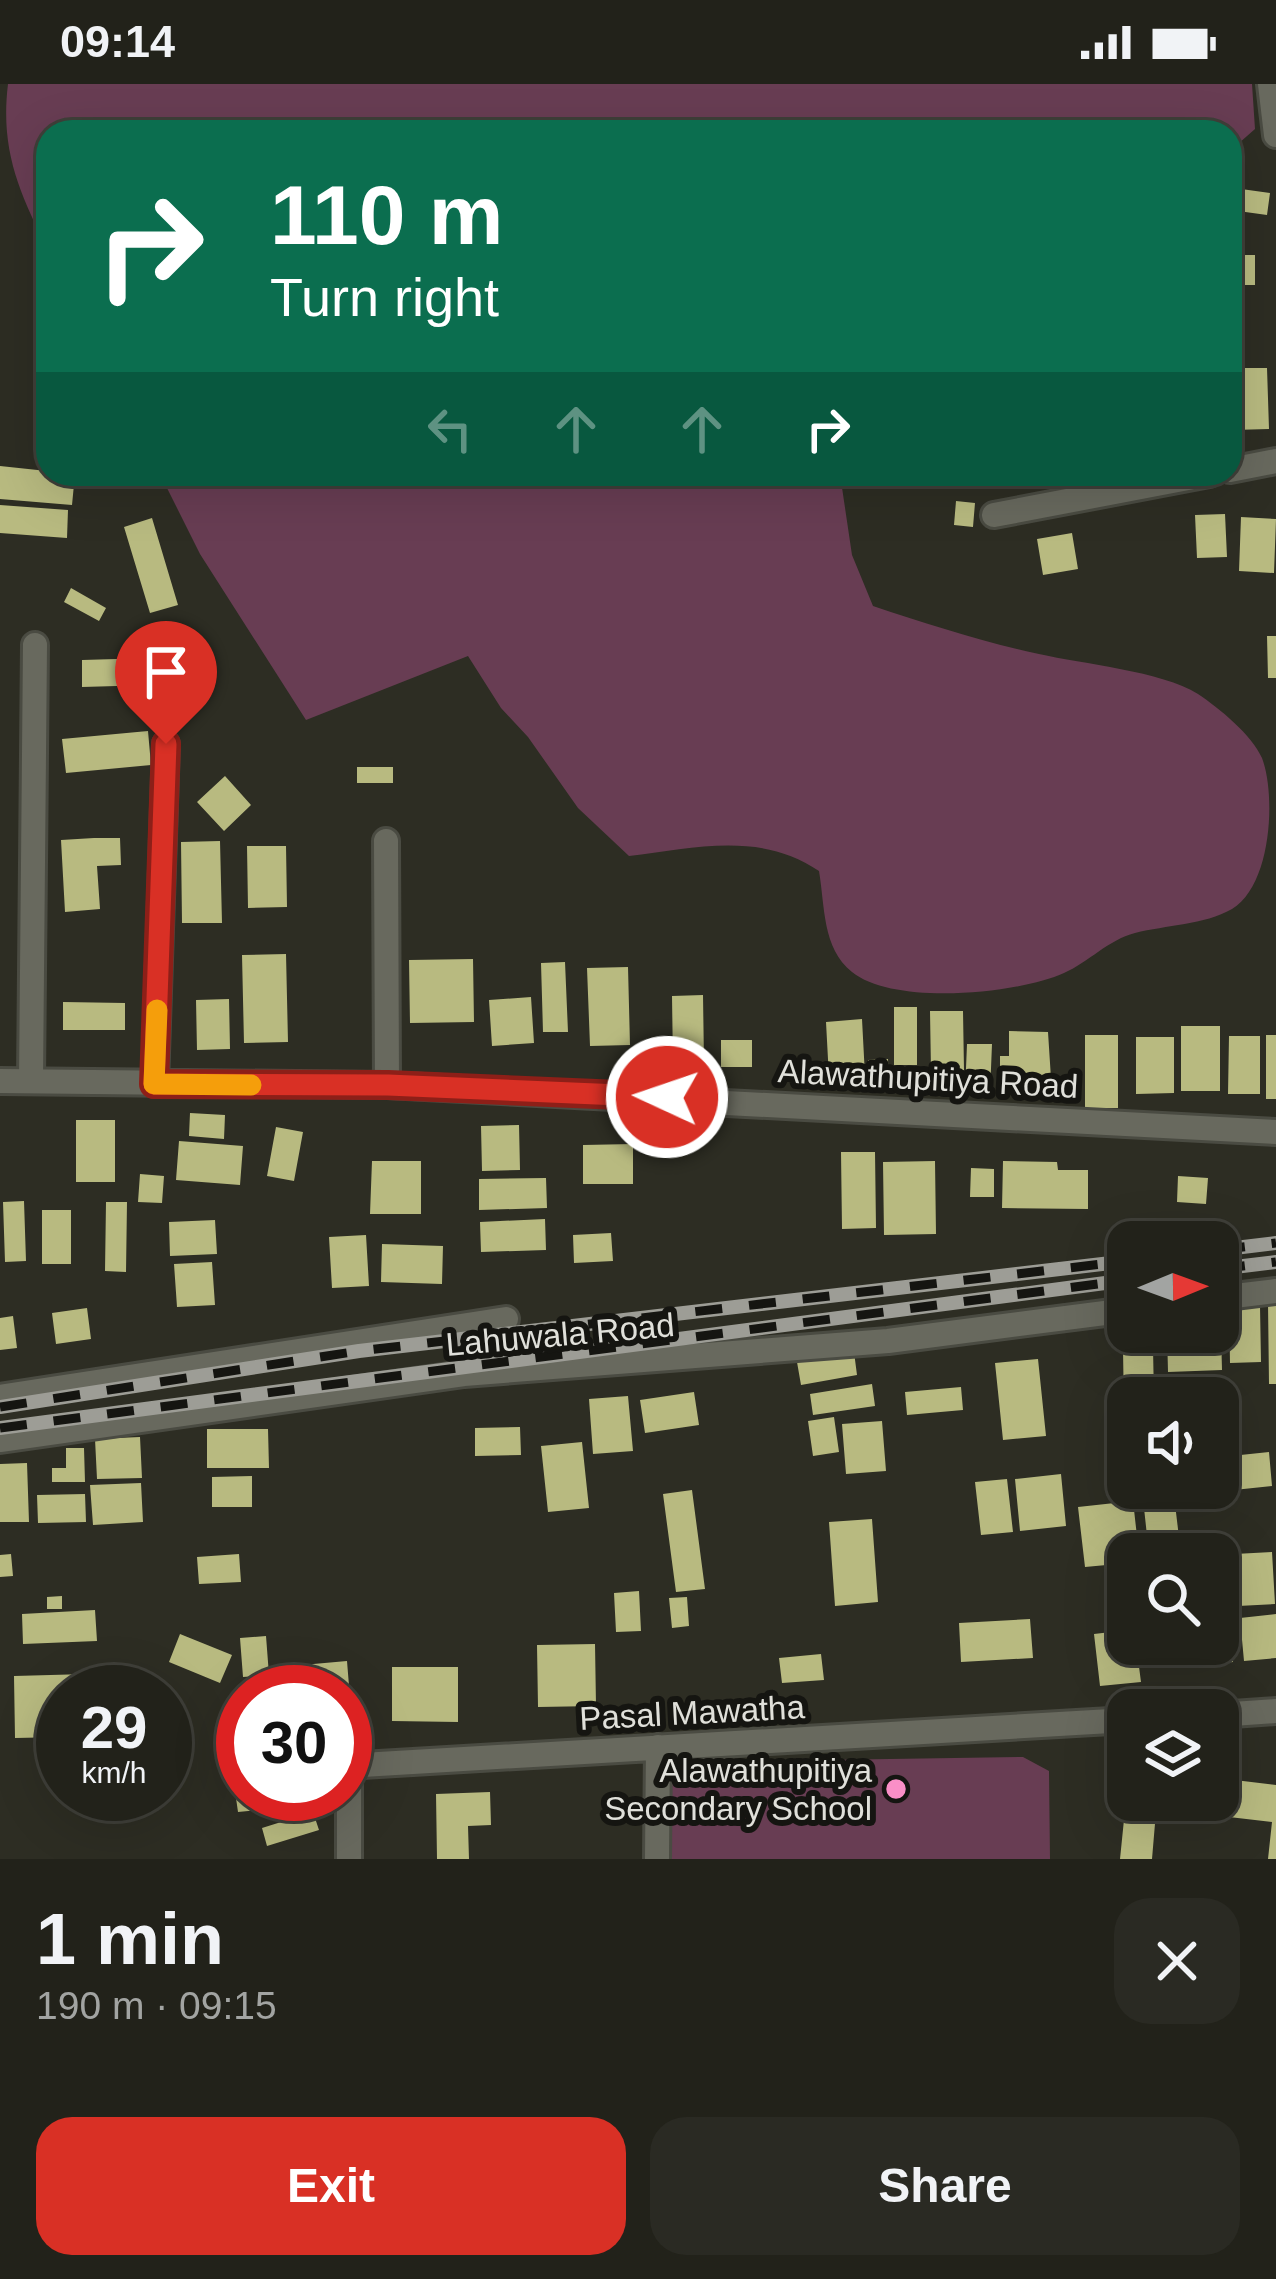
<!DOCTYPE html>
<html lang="en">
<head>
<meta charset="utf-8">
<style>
	:root { --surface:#22221a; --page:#2a2a23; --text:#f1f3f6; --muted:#a2a4a2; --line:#3f3f39; --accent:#d93025 }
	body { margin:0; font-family:Helvetica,sans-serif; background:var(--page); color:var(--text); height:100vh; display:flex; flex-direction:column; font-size:45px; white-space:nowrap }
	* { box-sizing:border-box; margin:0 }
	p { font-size:39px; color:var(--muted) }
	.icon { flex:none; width:66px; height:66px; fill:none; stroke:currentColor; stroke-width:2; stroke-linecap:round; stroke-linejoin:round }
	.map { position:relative; height:1775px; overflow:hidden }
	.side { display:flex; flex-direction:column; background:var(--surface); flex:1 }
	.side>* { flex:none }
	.guide { position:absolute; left:36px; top:36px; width:1206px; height:366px; border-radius:36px; box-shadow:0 12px 48px #0002,0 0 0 3px var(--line); background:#0b6e4f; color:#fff; overflow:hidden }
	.needle { width:78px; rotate:89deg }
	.fabs { position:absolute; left:1107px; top:1137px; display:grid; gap:24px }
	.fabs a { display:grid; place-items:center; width:132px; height:132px; border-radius:24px; background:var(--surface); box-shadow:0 12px 48px #0002,0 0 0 3px var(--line); font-size:60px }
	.speed { position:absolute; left:36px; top:1581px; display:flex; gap:24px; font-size:60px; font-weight:700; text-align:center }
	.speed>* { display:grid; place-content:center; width:156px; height:156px; border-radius:50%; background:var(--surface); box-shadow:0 12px 48px #0002,0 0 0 3px var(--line); line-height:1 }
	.speed small { font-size:30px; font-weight:400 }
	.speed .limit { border:18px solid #d22; background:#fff; color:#111 }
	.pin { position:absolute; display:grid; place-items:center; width:102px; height:102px; color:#fff; margin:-123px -51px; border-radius:50% 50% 50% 0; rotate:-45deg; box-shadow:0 0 12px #0007 }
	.pin .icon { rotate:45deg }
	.me { position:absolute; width:132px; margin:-66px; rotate:273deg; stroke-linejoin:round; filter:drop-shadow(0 0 9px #0008) }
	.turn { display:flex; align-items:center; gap:42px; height:252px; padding:0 36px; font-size:54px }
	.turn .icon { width:156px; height:156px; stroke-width:2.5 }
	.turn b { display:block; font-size:84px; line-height:102px }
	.lanes { display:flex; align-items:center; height:114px; padding:0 36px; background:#0003; justify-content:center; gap:60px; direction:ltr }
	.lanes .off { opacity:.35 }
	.round { display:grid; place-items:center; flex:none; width:126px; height:126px; border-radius:36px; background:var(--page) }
	.summary { display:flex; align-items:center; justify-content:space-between; height:204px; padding:0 36px }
	h1 { font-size:72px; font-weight:800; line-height:90px }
	.primary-button { display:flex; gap:24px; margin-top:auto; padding:24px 36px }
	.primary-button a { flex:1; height:138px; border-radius:36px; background:var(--accent); color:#fff; font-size:48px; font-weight:800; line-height:138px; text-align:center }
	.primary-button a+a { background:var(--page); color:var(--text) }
	.status { display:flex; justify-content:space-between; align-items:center; height:84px; padding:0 60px; background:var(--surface); direction:ltr }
	.status svg { height:33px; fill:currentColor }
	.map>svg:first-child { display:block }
	.green { fill:#683d53 }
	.building { fill:#b8ba80 }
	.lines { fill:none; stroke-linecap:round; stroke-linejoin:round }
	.street-casing { stroke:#4a4b42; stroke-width:30 }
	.street { stroke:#68695e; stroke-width:24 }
	.rail-casing { stroke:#9d9d96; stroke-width:14 }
	.rail { stroke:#151511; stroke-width:9; stroke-dasharray:27; stroke-linecap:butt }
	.route-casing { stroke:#8d1f18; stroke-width:30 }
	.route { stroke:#d93025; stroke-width:21 }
	.slow { stroke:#f59e0b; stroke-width:21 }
	.poi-dot { fill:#fa8fc7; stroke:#151511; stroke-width:4.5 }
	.labels { text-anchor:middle; stroke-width:12; stroke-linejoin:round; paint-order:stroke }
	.street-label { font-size:33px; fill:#e0e0da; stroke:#151511 }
	.poi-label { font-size:33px; fill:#e0e0da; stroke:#151511; text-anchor:end }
</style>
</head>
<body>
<div class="status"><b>09:14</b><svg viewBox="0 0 49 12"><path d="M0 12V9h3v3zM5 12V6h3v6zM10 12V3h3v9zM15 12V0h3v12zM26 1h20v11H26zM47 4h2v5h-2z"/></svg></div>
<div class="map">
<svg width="1276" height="1775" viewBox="0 0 1276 1775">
	<rect width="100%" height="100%" fill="#2d2d23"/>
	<path class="green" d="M8,0H1252L1255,45L1230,67V48H48V166C19,108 0,66 8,0Z
		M160,390H840L852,471L873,522C927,540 983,558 1039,570C1083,580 1161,587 1198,610C1219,624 1252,651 1262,674C1276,711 1272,801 1232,825C1204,841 1166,841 1135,849C1108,856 1089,878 1064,889C1017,910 894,922 852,888C822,864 825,822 819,787C761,747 694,764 629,772L578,724L528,653L501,624L468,572L306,636L200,470Z
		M1023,1673L1049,1687L1050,1775H669V1702L692,1678Z"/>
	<path class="building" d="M1234,104L1270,109L1267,131L1231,126Z
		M1230,171H1255V201H1230Z
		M1241,216L1243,251H1230V217Z
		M1231,284H1267L1269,345L1233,346Z
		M0,382L75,390L72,421L0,415Z
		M956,417L975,419L973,443L954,441Z
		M0,421L68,426L67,454L0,449Z
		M1225,430L1227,473L1197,474L1195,431Z
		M1241,433L1276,435L1274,489L1239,487Z
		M152,434L178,521L150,529L124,443Z
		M1072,449L1078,485L1043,491L1037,455Z
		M71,504L106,524L99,537L64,518Z
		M1267,552H1276V594H1268Z
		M151,574L152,601L82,603V576Z
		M148,647L151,681L66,689L62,655Z
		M357,683H393V699H357Z
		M225,692L251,721L224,747L197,718Z
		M94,754H120L121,781L97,782L100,825L65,828L61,756Z
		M220,757L222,839H182L181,758Z
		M247,762H286L287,823L248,824Z
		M286,870L288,958L244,959L242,871Z
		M473,875L474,938L410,939L409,876Z
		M565,878L568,948H543L541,879Z
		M628,883L630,961L590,962L587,884Z
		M703,911L704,979L673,980L672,912Z
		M531,913L534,959L492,962L489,916Z
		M229,915L230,965L197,966L196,916Z
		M63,918L125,919V946H63Z
		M894,923H917V981H894Z
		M930,927H963L964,986L931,987Z
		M862,935L865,992L829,994L826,938Z
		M1181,942H1220V1007H1181Z
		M1009,947L1048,948L1052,1010L1000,1009V972H1009Z
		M1085,951H1118V1024H1085Z
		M1266,951H1276V1015H1266Z
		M1229,952H1260V1010H1228Z
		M1136,953H1174V1009L1136,1010Z
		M721,956H752V983H721Z
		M967,960H992L990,1009H965Z
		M888,975L889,1007L869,1008L868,976Z
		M190,1029L225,1031L224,1055L189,1052Z
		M633,1034H654V1059H633Z
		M76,1036H115V1098H76Z
		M519,1041L520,1086L482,1087L481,1042Z
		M276,1043L303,1048L294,1097L267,1092Z
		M179,1057L243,1062L240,1101L176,1096Z
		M633,1060V1100H583V1061Z
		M841,1068H875L876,1144L842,1145Z
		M372,1077H421V1130H370Z
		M935,1077L936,1150L884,1151L883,1078Z
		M1003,1077L1057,1078L1058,1086H1088V1125L1002,1124Z
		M971,1084L994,1085V1113H970Z
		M140,1090L164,1092L162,1119L138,1118Z
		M1178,1092L1208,1094L1206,1120L1177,1118Z
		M546,1094L547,1124L479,1126V1095Z
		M24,1117L26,1177L5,1178L3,1118Z
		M106,1118H127L126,1188L105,1187Z
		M42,1126H71V1180H42Z
		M545,1135L546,1166L481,1168L480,1138Z
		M215,1136L217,1170L170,1172L169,1138Z
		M611,1149L613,1177L574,1179L573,1151Z
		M366,1151L369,1202L332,1204L329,1153Z
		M382,1160L443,1162L442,1200L381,1198Z
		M212,1178L215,1221L177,1223L174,1180Z
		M1268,1219H1276V1300H1269Z
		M1260,1222L1261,1278L1230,1279L1229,1223Z
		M87,1224L91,1255L56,1260L52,1229Z
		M13,1232L17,1264L0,1266V1234Z
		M1167,1248H1221L1222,1286L1168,1288Z
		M1153,1264L1154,1314H1128V1328H1124L1123,1265Z
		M854,1268L857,1291L801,1301L797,1278Z
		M1038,1275L1046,1352L1003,1356L995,1279Z
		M872,1300L875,1322L813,1331L810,1310Z
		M961,1303L963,1326L907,1331L905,1308Z
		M694,1308L699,1341L645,1349L640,1316Z
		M628,1312L633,1367L593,1370L589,1315Z
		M834,1333L839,1368L813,1372L808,1337Z
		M882,1337L886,1387L846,1390L842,1340Z
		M520,1343L521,1371L475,1372V1344Z
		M207,1345H268L269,1384H207Z
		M140,1353L142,1394L97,1395L95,1355Z
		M582,1358L589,1424L548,1428L541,1362Z
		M66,1364H84L85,1398H52V1384H66Z
		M1269,1368L1272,1402L1234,1406L1231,1372Z
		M27,1379L29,1438H0V1380Z
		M1061,1390L1066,1442L1020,1447L1015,1395Z
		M252,1392V1423H212V1393Z
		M1007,1395L1013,1448L981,1451L975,1398Z
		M141,1399L143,1438L93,1441L90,1401Z
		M692,1406L705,1505L676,1508L663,1410Z
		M85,1410L86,1438L38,1439L37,1411Z
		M1133,1417L1139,1470H1128V1479L1085,1483L1078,1423Z
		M1175,1420L1181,1470H1149L1144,1424Z
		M872,1435L878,1518L835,1522L829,1438Z
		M1226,1468L1230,1519L1218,1520V1469Z
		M1272,1468L1275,1520L1238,1522L1235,1470Z
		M11,1470L13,1492L0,1493V1471Z
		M239,1470L241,1498L199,1500L197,1473Z
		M639,1507L641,1547L616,1548L614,1509Z
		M62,1512V1525H47V1513Z
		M687,1513L689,1542L672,1544L669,1514Z
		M95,1526L97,1557L23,1560L22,1530Z
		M1276,1530V1574L1244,1577L1240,1534Z
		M1030,1535L1033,1574L961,1578L959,1539Z
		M1230,1544L1233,1578L1192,1582L1190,1560H1218V1545Z
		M1128,1546V1560H1136L1141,1598L1100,1602L1094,1550Z
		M180,1550L232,1571L220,1599L169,1578Z
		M266,1552L269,1591L243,1593L240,1554Z
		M595,1560L596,1622L538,1623L537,1561Z
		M821,1570L824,1596L782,1599L779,1574Z
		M347,1577L350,1614H345V1608H293L291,1582Z
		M392,1583H458V1638L392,1637Z
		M87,1590L88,1608H63V1653L15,1654L14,1592Z
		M1218,1694L1276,1701V1775H1268L1272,1738L1212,1731L1214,1716H1218Z
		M243,1706V1710H310L311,1721L238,1728L235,1707Z
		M490,1708L491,1741L468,1742L469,1775H437L436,1710Z
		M1126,1716H1157L1152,1775H1120Z
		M313,1728L319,1746L267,1762L262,1744Z"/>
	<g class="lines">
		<defs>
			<path id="street" d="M1270,0L1276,51
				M1230,386L1276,377
				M994,431L1209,390
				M386,757L387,1001
				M0,997L387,1001L1276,1048
				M31,997L35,561
				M155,1000L166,660
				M1218,1214L1276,1207
				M0,1313L506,1235
				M0,1356L464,1290L888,1257L1128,1226
				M1218,1631L1276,1627
				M349,1775V1686L362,1681L1128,1636
				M657,1775L658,1663"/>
		</defs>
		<use href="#street" class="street-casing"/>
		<use href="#street" class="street"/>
		<defs>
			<path id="rail" d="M1218,1166L1276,1159
				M1218,1185L1276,1178
				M0,1323L359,1267L1128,1177
				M0,1344L1128,1196"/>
		</defs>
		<use href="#rail" class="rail-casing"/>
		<use href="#rail" class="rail"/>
	</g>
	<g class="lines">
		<defs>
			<path id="route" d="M166,660L154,1000L388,1001L667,1013"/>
		</defs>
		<use href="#route" class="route-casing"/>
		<use href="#route" class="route"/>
		<path class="slow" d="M157,926L154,1000L251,1001"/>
	</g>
	<circle class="poi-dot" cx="896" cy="1705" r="12"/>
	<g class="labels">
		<g class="street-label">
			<text transform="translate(928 994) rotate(3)" y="12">Alawathupitiya Road</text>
			<text transform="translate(560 1250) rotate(-5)" y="12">Lahuwala Road</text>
			<text transform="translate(692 1628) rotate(-3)" y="12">Pasal Mawatha</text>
		</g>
		<g class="poi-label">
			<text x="872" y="1698">Alawathupitiya<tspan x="872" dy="38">Secondary School</tspan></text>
		</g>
	</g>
</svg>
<div class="fabs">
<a><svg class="needle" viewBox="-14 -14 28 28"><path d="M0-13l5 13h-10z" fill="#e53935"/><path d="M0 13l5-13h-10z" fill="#a2a4a2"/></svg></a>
<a><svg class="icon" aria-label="sound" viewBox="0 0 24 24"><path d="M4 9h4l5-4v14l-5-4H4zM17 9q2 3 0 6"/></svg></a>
<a><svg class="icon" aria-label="search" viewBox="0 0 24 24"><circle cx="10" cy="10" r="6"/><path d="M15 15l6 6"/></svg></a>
<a><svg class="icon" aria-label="layers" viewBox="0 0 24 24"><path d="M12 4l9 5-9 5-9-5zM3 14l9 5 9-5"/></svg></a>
</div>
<div class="speed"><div>29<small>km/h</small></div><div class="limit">30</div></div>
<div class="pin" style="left:166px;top:660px;background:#d93025"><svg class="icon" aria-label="arrive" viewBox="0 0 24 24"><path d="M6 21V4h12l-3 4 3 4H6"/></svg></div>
<svg class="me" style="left:667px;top:1013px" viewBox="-20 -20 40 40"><circle r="17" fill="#d93025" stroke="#fff" stroke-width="3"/><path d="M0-11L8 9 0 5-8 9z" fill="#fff"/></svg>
<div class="guide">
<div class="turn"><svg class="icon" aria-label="right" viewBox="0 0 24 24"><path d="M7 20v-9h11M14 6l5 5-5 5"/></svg><div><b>110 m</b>Turn right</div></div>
<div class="lanes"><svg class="icon off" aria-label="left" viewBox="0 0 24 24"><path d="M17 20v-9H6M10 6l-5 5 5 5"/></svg><svg class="icon off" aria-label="ahead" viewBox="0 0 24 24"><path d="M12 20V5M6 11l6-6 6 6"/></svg><svg class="icon off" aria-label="ahead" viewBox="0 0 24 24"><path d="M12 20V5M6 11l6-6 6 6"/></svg><svg class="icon" aria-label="right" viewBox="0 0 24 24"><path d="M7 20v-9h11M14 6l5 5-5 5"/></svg></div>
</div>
</div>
<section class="side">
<div class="summary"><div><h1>1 min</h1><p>190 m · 09:15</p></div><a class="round"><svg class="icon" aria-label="close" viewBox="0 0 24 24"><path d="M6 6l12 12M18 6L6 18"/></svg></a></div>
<div class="primary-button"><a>Exit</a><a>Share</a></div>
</section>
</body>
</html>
